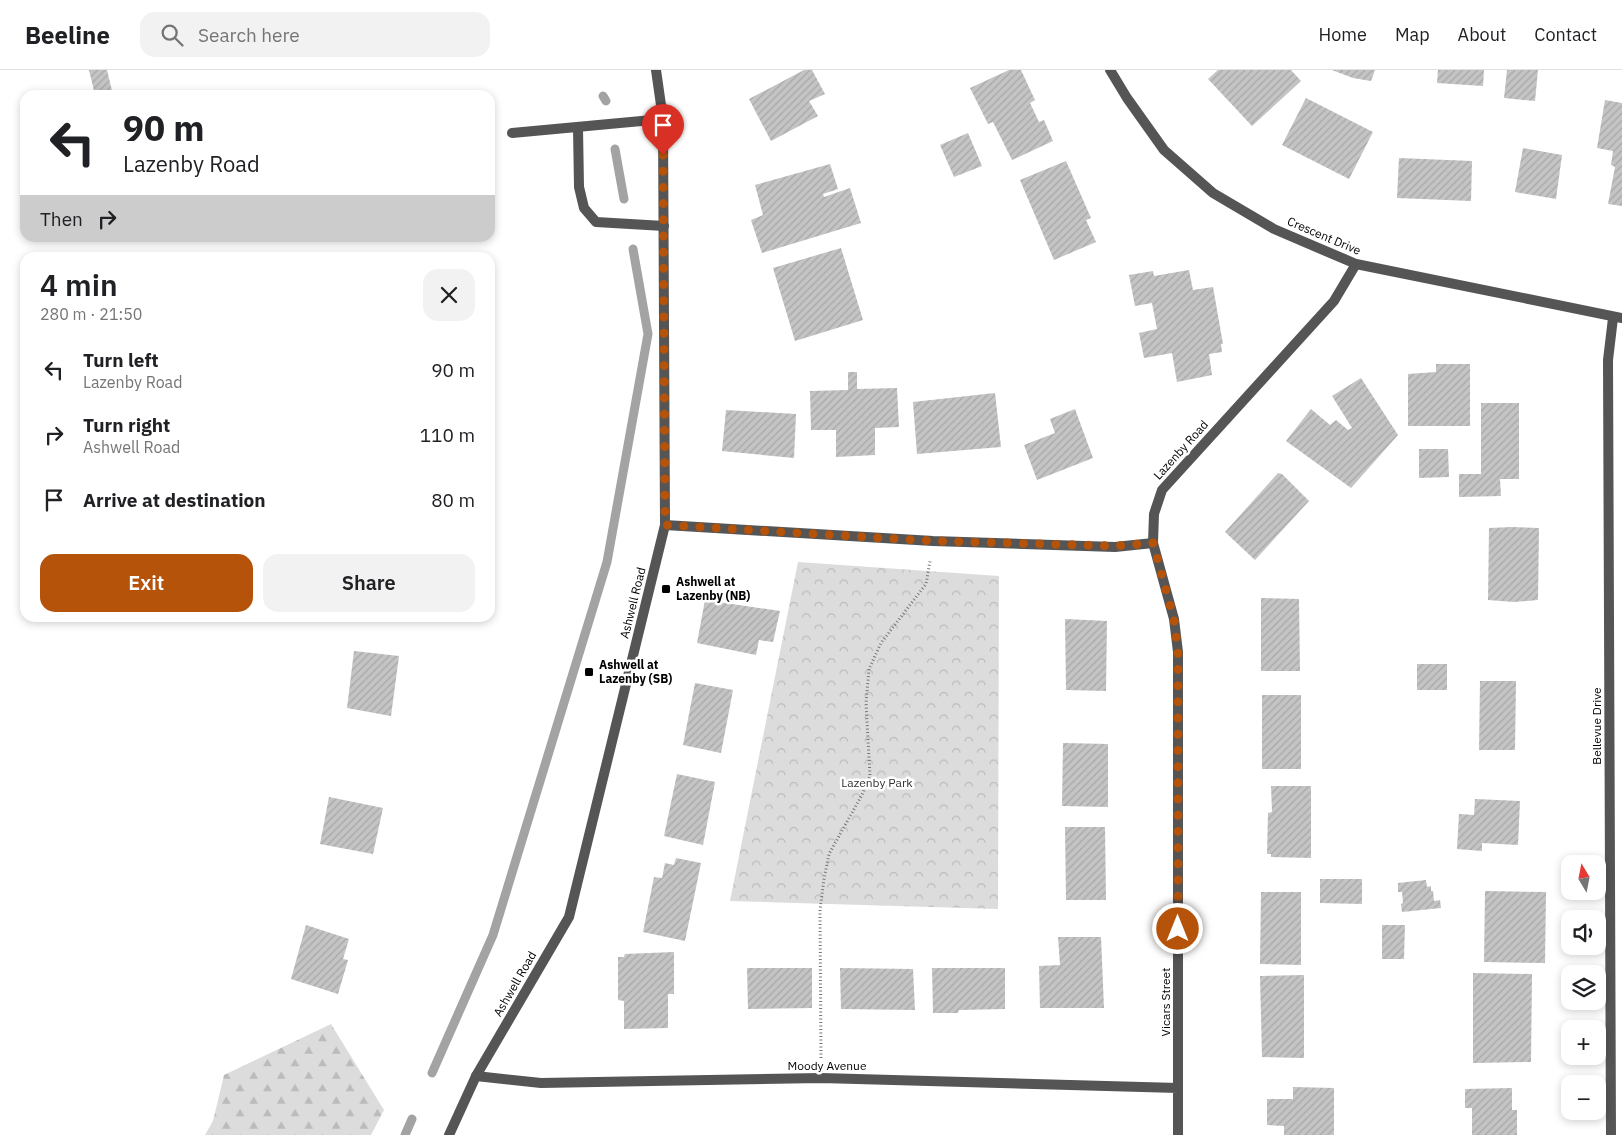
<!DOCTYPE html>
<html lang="en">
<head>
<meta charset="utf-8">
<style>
	:root { --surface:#fff; --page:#f2f2f2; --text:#202124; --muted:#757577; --line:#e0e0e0; --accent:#b45309 }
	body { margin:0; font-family:"IBM Plex Sans",sans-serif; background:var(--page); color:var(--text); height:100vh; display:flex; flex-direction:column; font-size:19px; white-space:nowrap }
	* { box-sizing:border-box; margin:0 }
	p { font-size:16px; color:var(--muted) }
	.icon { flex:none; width:28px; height:28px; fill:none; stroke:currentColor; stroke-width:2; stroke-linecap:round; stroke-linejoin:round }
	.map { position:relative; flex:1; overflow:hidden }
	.panel { position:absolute; left:20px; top:182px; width:475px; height:370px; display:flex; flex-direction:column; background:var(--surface); border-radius:15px; box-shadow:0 2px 8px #0003 }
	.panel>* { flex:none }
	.hud { position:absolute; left:20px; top:20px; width:475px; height:152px; border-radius:15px; box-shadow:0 2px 8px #0003; background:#fff; color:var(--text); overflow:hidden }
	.needle { width:32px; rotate:350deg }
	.controls { position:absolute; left:1561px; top:785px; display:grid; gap:10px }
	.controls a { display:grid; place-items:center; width:45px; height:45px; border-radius:10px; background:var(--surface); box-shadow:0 2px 8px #0003; font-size:25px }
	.pin { position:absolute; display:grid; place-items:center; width:42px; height:42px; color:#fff; margin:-51px -21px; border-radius:50% 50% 50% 0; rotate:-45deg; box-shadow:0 0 5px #0007 }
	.pin .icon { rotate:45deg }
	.me { position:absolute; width:55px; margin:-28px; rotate:0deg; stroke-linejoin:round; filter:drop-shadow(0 0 4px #0008) }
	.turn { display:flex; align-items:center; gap:18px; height:105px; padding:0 20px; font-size:22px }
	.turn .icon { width:65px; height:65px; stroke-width:2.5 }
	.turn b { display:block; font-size:35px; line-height:42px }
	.then { display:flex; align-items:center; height:48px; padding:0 20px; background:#0003; gap:10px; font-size:19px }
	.round { display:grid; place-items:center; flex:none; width:52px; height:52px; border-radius:15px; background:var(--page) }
	.summary { display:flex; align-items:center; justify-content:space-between; height:85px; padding:0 20px }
	h1 { font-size:30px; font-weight:600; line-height:38px }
	.primary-button { display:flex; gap:10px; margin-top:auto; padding:10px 20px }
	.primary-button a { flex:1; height:58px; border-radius:15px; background:var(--accent); color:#fff; font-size:20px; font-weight:600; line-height:58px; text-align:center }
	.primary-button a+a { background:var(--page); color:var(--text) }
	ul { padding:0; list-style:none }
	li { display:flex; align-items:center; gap:15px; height:65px; padding:0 20px }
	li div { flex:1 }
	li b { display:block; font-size:19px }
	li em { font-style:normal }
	header { display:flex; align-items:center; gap:30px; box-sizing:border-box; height:70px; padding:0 25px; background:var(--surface); border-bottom:1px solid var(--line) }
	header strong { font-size:24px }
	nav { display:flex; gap:28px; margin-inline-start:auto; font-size:18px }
	.search { width:350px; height:45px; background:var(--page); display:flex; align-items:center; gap:12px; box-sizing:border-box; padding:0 18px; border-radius:15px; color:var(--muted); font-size:19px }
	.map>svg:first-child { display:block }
	.forest { fill:url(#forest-firs) }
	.park { fill:url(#park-crowns) }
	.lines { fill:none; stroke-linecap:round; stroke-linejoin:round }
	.stream { stroke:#a3a3a3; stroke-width:9 }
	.building { fill:url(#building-hatch) }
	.path { stroke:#777; stroke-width:3; stroke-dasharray:1 2.5; stroke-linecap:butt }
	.service { stroke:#555; stroke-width:10 }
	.minor { stroke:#555; stroke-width:10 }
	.tertiary { stroke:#555; stroke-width:10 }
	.route { stroke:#b45309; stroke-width:9; stroke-dasharray:0 16.2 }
	.poi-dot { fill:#000; stroke:#fff; stroke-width:2 }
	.labels { text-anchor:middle; stroke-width:5; stroke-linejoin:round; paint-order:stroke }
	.street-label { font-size:12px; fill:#000; stroke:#fff }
	.poi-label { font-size:12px; font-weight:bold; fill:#000; stroke:#fff; text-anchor:start }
	.park-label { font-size:12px; fill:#333; stroke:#fff }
</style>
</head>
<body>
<header>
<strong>Beeline</strong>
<div class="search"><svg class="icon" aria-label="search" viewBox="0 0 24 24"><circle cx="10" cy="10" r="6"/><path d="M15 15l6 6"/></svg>Search here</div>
<nav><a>Home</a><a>Map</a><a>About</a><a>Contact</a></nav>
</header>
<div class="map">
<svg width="1622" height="1065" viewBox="0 0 1622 1065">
	<defs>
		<pattern id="forest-firs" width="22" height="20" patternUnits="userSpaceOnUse" patternTransform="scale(1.25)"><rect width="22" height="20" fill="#dcdcdc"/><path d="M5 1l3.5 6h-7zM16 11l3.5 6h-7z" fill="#bbb"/></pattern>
		<pattern id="park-crowns" width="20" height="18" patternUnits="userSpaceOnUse" patternTransform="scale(1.25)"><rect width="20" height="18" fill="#dcdcdc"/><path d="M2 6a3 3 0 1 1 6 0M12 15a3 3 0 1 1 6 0" fill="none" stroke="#bbb"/></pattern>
		<pattern id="building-hatch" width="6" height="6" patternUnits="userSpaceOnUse" patternTransform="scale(1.25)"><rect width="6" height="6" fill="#c4c4c4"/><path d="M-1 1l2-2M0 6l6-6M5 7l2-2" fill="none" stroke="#a7a7a7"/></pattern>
	</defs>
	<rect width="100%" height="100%" fill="#fff"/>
	<path class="forest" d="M331,954L384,1040L371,1065H205L213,1051L224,1005Z"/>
	<path class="park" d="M798,492L999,506L998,839L730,831Z"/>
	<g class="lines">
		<path class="stream" d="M603,26L606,31
			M615,79L624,129
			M432,1003L493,865L607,492L648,264L633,179
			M405,1065L412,1049"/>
	</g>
	<path class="building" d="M89,0H107L113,25H95Z
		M804,0H812L825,24L809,31L818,46L771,71L749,29Z
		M1009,0H1021L1035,30L1030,33L1039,52L1044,50L1053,71L1012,90L993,52L988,54L970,18Z
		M1218,0H1291L1301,11L1252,56L1208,9Z
		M1332,0H1375L1371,11L1353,8Z
		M1438,0H1484L1483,16L1437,13Z
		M1507,0H1538L1535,31L1504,28Z
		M1306,28L1373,62L1349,109L1282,75Z
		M1605,30L1622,33V136L1608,134L1615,97L1611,95L1613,81L1597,78Z
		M968,63L982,96L954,107L940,75Z
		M1523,78L1562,85L1556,129L1515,122Z
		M1399,88L1472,91L1471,131L1397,128Z
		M1066,91L1091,148L1086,150L1096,172L1054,190L1020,110Z
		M830,94L838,119L823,124L824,127L850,118L861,153L762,183L751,150L763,145L755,115Z
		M841,178L863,250L795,271L773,198Z
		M1189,200L1193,220L1213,217L1223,274H1221L1222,282L1209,284L1212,305L1177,312L1172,283L1144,288L1139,263L1157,259L1152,233L1135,236L1129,205L1153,201L1154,206Z
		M1436,294H1470V356H1408V304L1436,302Z
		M848,302H857V319L897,318L899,357L875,358V385L836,387V360H811L810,321L848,320Z
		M1361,308L1398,365L1351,418L1286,371L1311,339L1330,355L1336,350L1348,360L1352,358L1332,326Z
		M995,323L1001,377L917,384L913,332Z
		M1481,333H1519V409H1500L1501,426L1459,427V404H1481Z
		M1075,339L1093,388L1037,410L1024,375L1055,363L1050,349Z
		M726,340L796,344L794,388L722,381Z
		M1419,379H1448L1449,407L1419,408Z
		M1278,403L1282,404L1309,431L1255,490L1225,462Z
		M1512,457L1539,458L1538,530L1514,532L1488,530L1489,458Z
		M1261,528L1299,529L1300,601H1261Z
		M705,530L780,541L773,572L759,570L756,585L697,573Z
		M1065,549L1107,551L1106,621L1066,620Z
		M354,581L399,586L391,646L347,638Z
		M1417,594H1447V620H1417Z
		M1480,611H1516L1515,680H1479Z
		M695,613L733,620L721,683L683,675Z
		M1262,625H1301V699H1262Z
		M1063,673L1108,674V737L1062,736Z
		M677,704L715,712L703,775L664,766Z
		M1271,716H1311V788L1271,787V784H1267L1268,743L1272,742Z
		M329,727L383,738L373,784L320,774Z
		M1475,729L1520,731L1518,775L1482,773V781L1457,779L1459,744L1474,745Z
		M1065,757H1105L1106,830H1066Z
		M676,788L701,793L685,871L643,862L654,807L662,808L665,793L674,795Z
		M1320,809H1362V834L1320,833Z
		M1426,810L1427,817L1431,816V821H1433L1434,831L1440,830L1441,838L1402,842L1401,834L1403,833L1402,822H1398V813Z
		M1485,821L1546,822L1545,893L1484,892Z
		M1261,822H1301V895L1260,894Z
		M306,855L349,869L343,889L348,890L338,924L291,909Z
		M1382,855H1405L1404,889H1382Z
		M1058,867H1101L1104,938H1040L1039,896L1060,895Z
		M674,882V924H668V958L624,959V931L618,930V887H624L625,884Z
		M747,898H812V938L748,939Z
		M840,898L913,899L915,940L841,939Z
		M932,898H1005V939L959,940L958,943H933Z
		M1473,903L1532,904L1531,992L1473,993Z
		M1304,905V988L1262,987L1260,906Z
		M1293,1017L1334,1018V1065H1284V1056L1267,1055V1029H1293Z
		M1512,1018V1040H1517V1065H1472V1038H1465V1019Z"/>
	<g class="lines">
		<path class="path" d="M821,988L820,840L824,809L829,784L863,723L870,706L866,633L869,599L881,573L926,514L930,491"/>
		<path class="service" d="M578,58L579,117L584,138L596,152L664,156
			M512,63L663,49"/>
		<path class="minor" d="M1110,0L1127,28L1164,80L1213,123L1274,159L1356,194L1622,248
			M665,455L933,471L1115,477L1153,473L1154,444L1162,420L1334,231L1356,194
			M1153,473L1174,549L1178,582V1065
			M476,1006L541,1013L821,1008L1178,1018
			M1611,1065L1608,290L1613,248"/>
		<path class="tertiary" d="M449,1065L476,1006L569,847L665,455L663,49L656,0"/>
	</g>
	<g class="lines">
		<path class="route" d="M663,85L665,455L933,471L1115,476L1153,473L1174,549L1178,582V859"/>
	</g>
	<g class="poi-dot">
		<rect x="661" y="514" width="10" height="10" rx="2.5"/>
		<rect x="584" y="597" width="10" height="10" rx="2.5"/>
	</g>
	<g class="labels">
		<g class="street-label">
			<text transform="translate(1324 166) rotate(23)" y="4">Crescent Drive</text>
			<text transform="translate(1181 380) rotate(-48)" y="4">Lazenby Road</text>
			<text transform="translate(633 533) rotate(-76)" y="4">Ashwell Road</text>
			<text transform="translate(1597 656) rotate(-90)" y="4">Bellevue Drive</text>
			<text transform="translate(515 914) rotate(-60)" y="4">Ashwell Road</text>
			<text transform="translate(1166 932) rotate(-90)" y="4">Vicars Street</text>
			<text x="827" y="1000">Moody Avenue</text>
		</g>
		<g class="poi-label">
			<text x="676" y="516">Ashwell at<tspan x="676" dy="14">Lazenby (NB)</tspan></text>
			<text x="599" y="599">Ashwell at<tspan x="599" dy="14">Lazenby (SB)</tspan></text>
		</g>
		<g class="park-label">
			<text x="877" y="717">Lazenby Park</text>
		</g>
	</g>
</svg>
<div class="controls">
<a><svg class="needle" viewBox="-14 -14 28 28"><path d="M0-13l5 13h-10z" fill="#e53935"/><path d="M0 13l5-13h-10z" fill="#757577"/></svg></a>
<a><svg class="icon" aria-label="sound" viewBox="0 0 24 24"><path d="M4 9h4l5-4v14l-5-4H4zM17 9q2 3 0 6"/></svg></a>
<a><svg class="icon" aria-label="layers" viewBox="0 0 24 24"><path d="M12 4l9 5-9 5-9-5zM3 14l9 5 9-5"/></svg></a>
<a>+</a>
<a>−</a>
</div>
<div class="pin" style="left:663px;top:85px;background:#d93025"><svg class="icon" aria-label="arrive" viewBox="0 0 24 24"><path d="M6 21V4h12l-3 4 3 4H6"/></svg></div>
<svg class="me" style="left:1178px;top:859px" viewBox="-20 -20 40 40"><circle r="17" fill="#b45309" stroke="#fff" stroke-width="3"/><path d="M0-11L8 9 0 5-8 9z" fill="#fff"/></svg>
<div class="hud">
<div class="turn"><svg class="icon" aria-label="left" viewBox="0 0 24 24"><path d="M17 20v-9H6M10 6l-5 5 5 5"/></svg><div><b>90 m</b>Lazenby Road</div></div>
<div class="then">Then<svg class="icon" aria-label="right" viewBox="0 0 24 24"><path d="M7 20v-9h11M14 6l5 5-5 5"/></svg></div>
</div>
<section class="panel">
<div class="summary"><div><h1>4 min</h1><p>280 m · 21:50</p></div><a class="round"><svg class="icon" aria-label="close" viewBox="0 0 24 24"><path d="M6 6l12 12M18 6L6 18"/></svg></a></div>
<ul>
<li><svg class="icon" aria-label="left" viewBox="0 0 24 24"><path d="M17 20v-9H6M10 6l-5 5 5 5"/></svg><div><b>Turn left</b><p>Lazenby Road</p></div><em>90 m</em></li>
<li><svg class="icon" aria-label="right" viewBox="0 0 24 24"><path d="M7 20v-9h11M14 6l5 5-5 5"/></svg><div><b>Turn right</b><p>Ashwell Road</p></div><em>110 m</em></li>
<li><svg class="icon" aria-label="arrive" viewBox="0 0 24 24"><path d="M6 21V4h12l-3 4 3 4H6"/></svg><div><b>Arrive at destination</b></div><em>80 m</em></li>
</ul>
<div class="primary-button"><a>Exit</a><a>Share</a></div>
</section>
</div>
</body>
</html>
